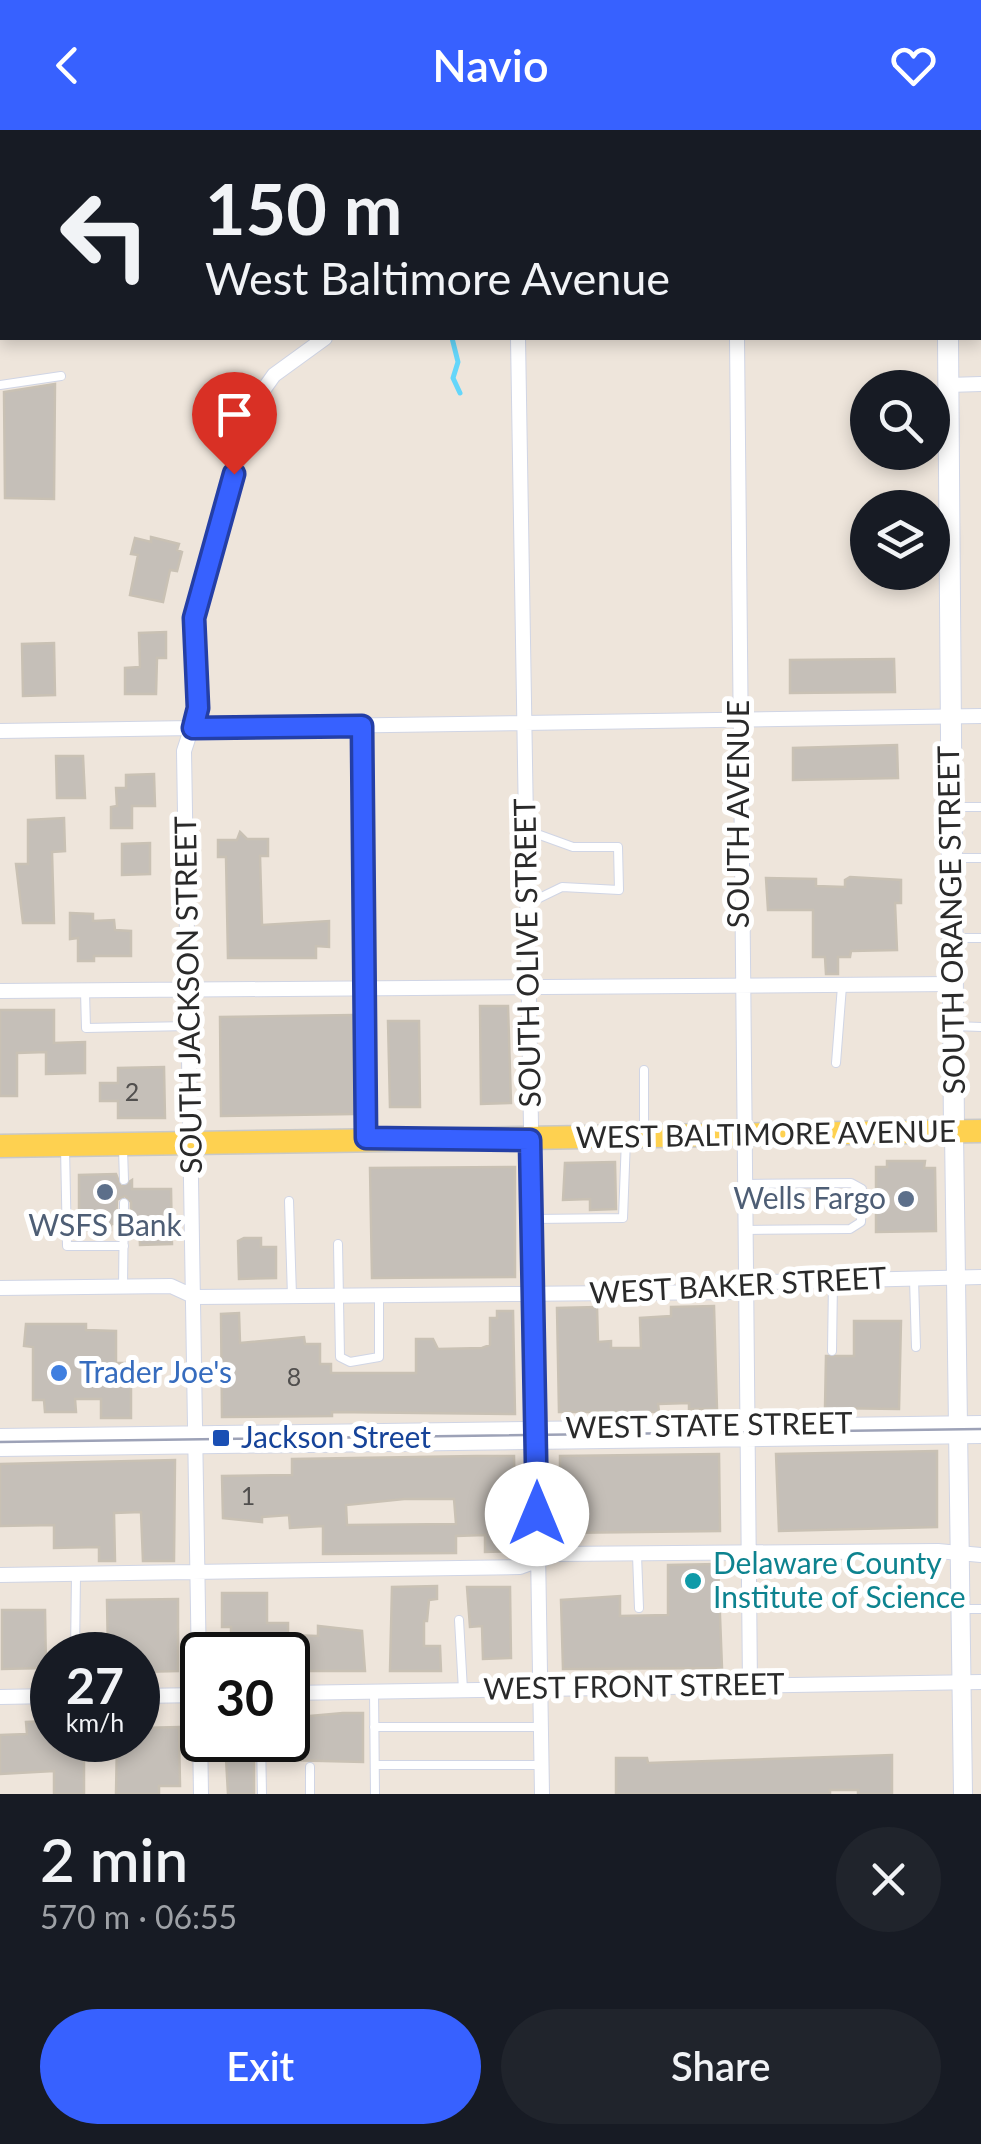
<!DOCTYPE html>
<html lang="en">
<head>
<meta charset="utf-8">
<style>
	:root { --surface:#171b24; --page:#20242c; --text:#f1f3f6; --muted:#9ea1a6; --accent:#3761ff }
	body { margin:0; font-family:Lato,sans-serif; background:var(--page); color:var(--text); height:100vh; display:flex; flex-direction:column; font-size:38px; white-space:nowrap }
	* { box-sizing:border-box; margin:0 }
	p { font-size:32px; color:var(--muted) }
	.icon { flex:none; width:55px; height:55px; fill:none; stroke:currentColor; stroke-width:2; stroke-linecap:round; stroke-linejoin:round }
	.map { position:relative; height:1664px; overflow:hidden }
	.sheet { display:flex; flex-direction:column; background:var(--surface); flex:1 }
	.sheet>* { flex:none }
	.top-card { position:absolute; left:0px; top:0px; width:982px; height:210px; box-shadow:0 5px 15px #0003; background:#171b24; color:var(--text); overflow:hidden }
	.controls { position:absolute; left:850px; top:240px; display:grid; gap:20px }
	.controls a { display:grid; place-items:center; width:100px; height:100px; border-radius:50%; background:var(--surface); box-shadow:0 5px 15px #0003; font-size:50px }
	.speed { position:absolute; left:30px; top:1502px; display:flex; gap:20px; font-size:50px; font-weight:700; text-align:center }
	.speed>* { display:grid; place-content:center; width:130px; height:130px; border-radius:50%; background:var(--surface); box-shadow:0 5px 15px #0003; line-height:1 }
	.speed small { font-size:25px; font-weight:400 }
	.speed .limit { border:5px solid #111; border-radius:15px; background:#fff; color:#111 }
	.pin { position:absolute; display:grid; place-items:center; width:85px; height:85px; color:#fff; margin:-102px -42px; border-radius:50% 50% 50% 0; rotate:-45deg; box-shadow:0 0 10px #0007 }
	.pin .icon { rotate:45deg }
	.me { position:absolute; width:110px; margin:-55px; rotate:0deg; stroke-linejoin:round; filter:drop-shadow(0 0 8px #0008) }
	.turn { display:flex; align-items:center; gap:35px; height:210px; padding:0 40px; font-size:45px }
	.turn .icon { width:130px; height:130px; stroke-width:2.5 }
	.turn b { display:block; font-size:70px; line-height:85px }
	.round { display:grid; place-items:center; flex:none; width:105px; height:105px; border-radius:52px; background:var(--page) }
	.head { display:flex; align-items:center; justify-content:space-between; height:170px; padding:0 40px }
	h1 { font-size:60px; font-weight:600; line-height:75px }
	.button { display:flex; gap:20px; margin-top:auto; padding:20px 40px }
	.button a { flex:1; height:115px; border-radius:60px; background:var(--accent); color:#fff; font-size:40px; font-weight:600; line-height:115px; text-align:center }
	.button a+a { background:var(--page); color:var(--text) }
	header { display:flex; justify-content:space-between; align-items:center; height:130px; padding:0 40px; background:var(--accent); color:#fff; font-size:45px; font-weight:600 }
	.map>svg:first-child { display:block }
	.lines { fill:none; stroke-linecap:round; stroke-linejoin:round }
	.stream { stroke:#64d6fa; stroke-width:5 }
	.building { fill:#c5bfb8; stroke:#c9c1b4; stroke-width:2.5; fill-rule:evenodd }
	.service-casing { stroke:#d0d5e5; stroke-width:10 }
	.minor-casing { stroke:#d0d5e5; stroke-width:16 }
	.tertiary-casing { stroke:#d0d5e5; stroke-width:20 }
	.secondary-casing { stroke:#d0d5e5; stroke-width:22 }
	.primary-casing { stroke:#c8c8c8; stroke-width:25 }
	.service { stroke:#fff; stroke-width:8 }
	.minor { stroke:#fff; stroke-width:14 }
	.tertiary { stroke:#fff; stroke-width:18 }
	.secondary { stroke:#fff; stroke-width:20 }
	.primary { stroke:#fed150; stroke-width:22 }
	.tram { stroke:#9da2b7; stroke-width:2.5 }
	.rail-casing { stroke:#9da2b7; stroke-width:9 }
	.rail { stroke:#fff; stroke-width:5; stroke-dasharray:15; stroke-linecap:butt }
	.route-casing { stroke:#243fa6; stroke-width:25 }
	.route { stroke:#3761ff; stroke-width:18 }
	.service-dot { fill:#5c6f8a; stroke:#fff; stroke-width:4 }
	.shop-dot { fill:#3f7fe0; stroke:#fff; stroke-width:4 }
	.transit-dot { fill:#1a4fb4; stroke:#fff; stroke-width:4 }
	.culture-dot { fill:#0f9aa8; stroke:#fff; stroke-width:4 }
	.labels { text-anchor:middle; stroke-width:10; stroke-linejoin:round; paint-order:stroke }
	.number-label { font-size:25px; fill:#514f4e }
	.street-label { font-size:30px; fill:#2a2a2a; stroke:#fff }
	.service-label { font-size:30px; fill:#4e5e75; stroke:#fff; text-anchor:end }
	.shop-label { font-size:30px; fill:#366cbe; stroke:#fff; text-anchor:start }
	.transit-label { font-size:30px; fill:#164399; stroke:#fff; text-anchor:start }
	.culture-label { font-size:30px; fill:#0d838f; stroke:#fff; text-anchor:start }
</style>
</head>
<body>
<header><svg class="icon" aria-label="back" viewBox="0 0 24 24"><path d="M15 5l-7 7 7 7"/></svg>Navio<svg class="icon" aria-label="heart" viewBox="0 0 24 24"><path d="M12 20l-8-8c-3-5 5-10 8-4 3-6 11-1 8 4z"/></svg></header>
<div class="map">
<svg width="981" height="1664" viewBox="0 0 981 1664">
	<rect width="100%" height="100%" fill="#eee5db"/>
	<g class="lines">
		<path class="stream" d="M311,0L313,2
			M231,2L233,0
			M0,189L2,188
			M452,208L458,232L453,248L460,263"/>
	</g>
	<path class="building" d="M55,254L54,369L5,368L4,262Z
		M151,407L179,414L177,420L182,422L177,441L170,440L163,472L130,465L138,425L131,424L135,408L151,412Z
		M166,502V528H157L156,564H125V538L140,537L139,503Z
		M54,513L55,565L23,566L22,514Z
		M894,529L895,562L790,563V530Z
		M897,615L898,648L793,650V618Z
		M56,626H83L85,668H57Z
		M154,644L155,676H132V698H111V677L117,676L116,658H126V645Z
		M64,688L65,721L52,722L54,793H23L16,734H28V690Z
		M240,702L247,709H268V726H260L262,795L329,791V817L316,816V828H228L226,727H218V710H237Z
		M150,713V744L122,745V714Z
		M850,747L901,750V773H895L897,820L851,821L850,827H838V844H826L825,827H813V780H768L766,748L816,749V756L845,757V750Z
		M70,783L93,784V791L114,790L115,800L131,801V826H94V831H78V808L70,809Z
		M480,876H508L511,973L481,974Z
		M0,880H54V913L85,912V943L46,944V922L17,923V966H0Z
		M352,885L354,984L221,986L220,887Z
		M388,891H419L420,977H390Z
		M164,937L165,988H118V971H100V953H118V938Z
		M887,1031H925L924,1038H935L936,1101L876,1102V1037H887Z
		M615,1032L616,1079L590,1080V1069L563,1070L565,1033Z
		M515,1037V1147L372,1148L370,1038Z
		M116,1044L121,1057L132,1050V1059H171L172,1114L140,1115L139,1094H131V1072L125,1066L117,1070L116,1094H111V1100L79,1101V1045Z
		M244,1108H261V1117H276V1148L239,1149L238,1111Z
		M714,1176L717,1279H689V1273L658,1274L659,1282H559L557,1178L597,1177L598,1212L611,1211V1218H641L640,1188L671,1186V1177Z
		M497,1181H513L515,1284L332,1282V1286L222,1287L221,1184L239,1183L240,1213L304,1207L305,1214H320V1234H331V1243H416V1209H433L438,1219L482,1218L490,1215V1188H497Z
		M854,1191H901L899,1279L825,1278L826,1226H854Z
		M26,1194H86V1200L116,1201V1233H131V1288H101V1269H75L76,1282H45L44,1270H33V1217L24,1216Z
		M937,1321V1397L779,1401L776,1324Z
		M719,1324L720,1401L560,1403V1326Z
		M476,1326H514L516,1421L485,1422V1405L456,1406V1423L323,1424V1396L290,1398L289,1385L262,1387V1392L223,1388L222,1346L292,1345V1329ZM404,1369H454L456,1394L347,1395L346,1375Z
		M175,1330L174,1431H143L141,1382L114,1383L115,1431H99V1417L54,1418V1395L0,1396V1334Z
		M718,1434L722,1538L563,1539L561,1470L620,1466V1486L668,1485V1435Z
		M437,1456V1469L429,1470L427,1491H424V1516H440L441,1541H390L392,1457Z
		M467,1457H510L511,1528L483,1529L482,1496L470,1497Z
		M222,1463H267V1493H288V1505L318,1506V1496L362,1501L365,1541H288V1525H231V1497H222Z
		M178,1469V1541L138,1542V1525H108L107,1470Z
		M2,1480H45L46,1538L2,1539Z
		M343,1583H363V1632L284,1630L288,1588Z
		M51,1591L52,1610H84V1664H54V1641L0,1644V1605L27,1604L26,1592Z
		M179,1597L180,1656H159V1664H116L117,1610H138V1598Z
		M225,1610H254V1664H228Z
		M892,1625V1664H858V1660H830V1664H616V1628H647L648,1633Z"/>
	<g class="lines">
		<defs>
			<path id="service" d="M0,255L61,246
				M956,677H981
				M526,700L573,717H618L619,760L562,757L527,774
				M956,728H981
				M953,808H981
				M85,861L86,898L190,896
				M954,896L981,897
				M836,933L842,856
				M644,1002V940
				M65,1017L67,1116H124
				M123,1019L124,1050
				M289,1071L292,1166
				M533,1089L623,1088L626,1009
				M743,1100L850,1099L861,1092L862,1059L851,1053L745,1054
				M338,1114L340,1227L350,1232L379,1227V1166
				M914,1149L916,1217
				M123,1157L124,1073
				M832,1221L833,1151
				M637,1425L639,1478
				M961,1479H981
				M459,1490L463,1560
				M75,1525L76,1445
				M374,1561L375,1664
				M374,1597H540
				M261,1610L262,1664
				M375,1635H542
				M310,1637V1664"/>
			<path id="minor" d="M952,0L956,2
				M199,2L201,0
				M0,139L2,138
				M518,208L542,1664
				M737,208L750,1556
				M948,255L981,254
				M362,596L366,1008
				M0,601L981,586
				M0,861L953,854
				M0,1158L171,1156L195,1167L736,1162L769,1152L981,1147
				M0,1306L981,1293
				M0,1319L981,1306
				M0,1445L520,1437L556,1424L938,1421L981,1425
				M288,1563L981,1552
				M138,1566L202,1565
				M0,1567L52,1566
				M201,1664L184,621L198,578L194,488L254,273L274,245L325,208"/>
			<path id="tertiary" d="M980,16H981
				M954,1002L963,1664"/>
			<path id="secondary" d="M974,2V0
				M948,208L954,1002"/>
			<path id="primary" d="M0,1016L981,1001"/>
		</defs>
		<use href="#service" class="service-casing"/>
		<use href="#minor" class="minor-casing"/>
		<use href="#tertiary" class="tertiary-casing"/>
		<use href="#secondary" class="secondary-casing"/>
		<use href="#primary" class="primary-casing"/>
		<use href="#service" class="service"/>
		<use href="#minor" class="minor"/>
		<use href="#tertiary" class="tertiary"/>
		<use href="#secondary" class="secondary"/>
		<use href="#primary" class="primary"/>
		<path class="tram" d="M0,1312L981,1299"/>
		<defs>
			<path id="rail" d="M856,0L860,2
				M980,60H981"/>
		</defs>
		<use href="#rail" class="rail-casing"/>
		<use href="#rail" class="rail"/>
	</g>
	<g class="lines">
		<defs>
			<path id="route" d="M234,344L194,488L198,578L193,598L362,596L366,1008L530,1010L537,1384"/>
		</defs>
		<use href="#route" class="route-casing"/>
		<use href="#route" class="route"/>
	</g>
	<g class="service-dot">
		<circle cx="105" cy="1062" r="10"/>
		<circle cx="906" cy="1069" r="10"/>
	</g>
	<circle class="shop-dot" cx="59" cy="1243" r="10"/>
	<rect class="transit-dot" x="211" y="1298" width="20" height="20" rx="5"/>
	<circle class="culture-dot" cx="693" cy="1451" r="10"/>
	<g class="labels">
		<g class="number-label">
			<text x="132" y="971">2</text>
			<text x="294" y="1256">8</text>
			<text x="248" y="1375">1</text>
		</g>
		<g class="street-label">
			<text transform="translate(739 684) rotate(-90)" y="10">SOUTH AVENUE</text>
			<text transform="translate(952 790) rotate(-91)" y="10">SOUTH ORANGE STREET</text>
			<text transform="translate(528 823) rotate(-91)" y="10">SOUTH OLIVE STREET</text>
			<text transform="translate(189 865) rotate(-91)" y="10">SOUTH JACKSON STREET</text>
			<text transform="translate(766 1005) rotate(-1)" y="10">WEST BALTIMORE AVENUE</text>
			<text transform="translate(738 1156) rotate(-3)" y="10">WEST BAKER STREET</text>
			<text transform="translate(709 1296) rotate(-1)" y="10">WEST STATE STREET</text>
			<text transform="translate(634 1557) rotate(-1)" y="10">WEST FRONT STREET</text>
		</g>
		<g class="service-label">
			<text x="886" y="1079">Wells Fargo</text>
			<text x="105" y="1106" text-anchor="middle">WSFS Bank</text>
		</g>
		<g class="shop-label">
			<text x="79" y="1253">Trader Joe's</text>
		</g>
		<g class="transit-label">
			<text x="241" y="1318">Jackson Street</text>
		</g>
		<g class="culture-label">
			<text x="713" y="1444">Delaware County<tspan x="713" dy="34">Institute of Science</tspan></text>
		</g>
	</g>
</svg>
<div class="controls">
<a><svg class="icon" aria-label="search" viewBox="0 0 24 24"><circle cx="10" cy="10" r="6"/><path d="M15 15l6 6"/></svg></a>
<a><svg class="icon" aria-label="layers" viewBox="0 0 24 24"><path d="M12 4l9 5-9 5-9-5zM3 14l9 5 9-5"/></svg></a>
</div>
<div class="speed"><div>27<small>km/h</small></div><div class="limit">30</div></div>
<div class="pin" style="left:234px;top:344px;background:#d93025"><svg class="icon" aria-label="arrive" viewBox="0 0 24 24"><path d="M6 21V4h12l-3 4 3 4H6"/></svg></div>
<svg class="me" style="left:537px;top:1384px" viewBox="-20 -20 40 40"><circle r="19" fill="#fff"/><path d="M0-13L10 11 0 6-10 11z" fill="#3761ff"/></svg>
<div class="top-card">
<div class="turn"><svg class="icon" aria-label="left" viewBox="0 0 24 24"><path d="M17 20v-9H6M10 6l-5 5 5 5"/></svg><div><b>150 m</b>West Baltimore Avenue</div></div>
</div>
</div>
<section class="sheet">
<div class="head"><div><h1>2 min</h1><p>570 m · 06:55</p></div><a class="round"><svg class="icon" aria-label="close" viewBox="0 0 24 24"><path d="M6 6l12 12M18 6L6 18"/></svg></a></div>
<div class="button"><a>Exit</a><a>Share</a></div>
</section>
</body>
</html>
